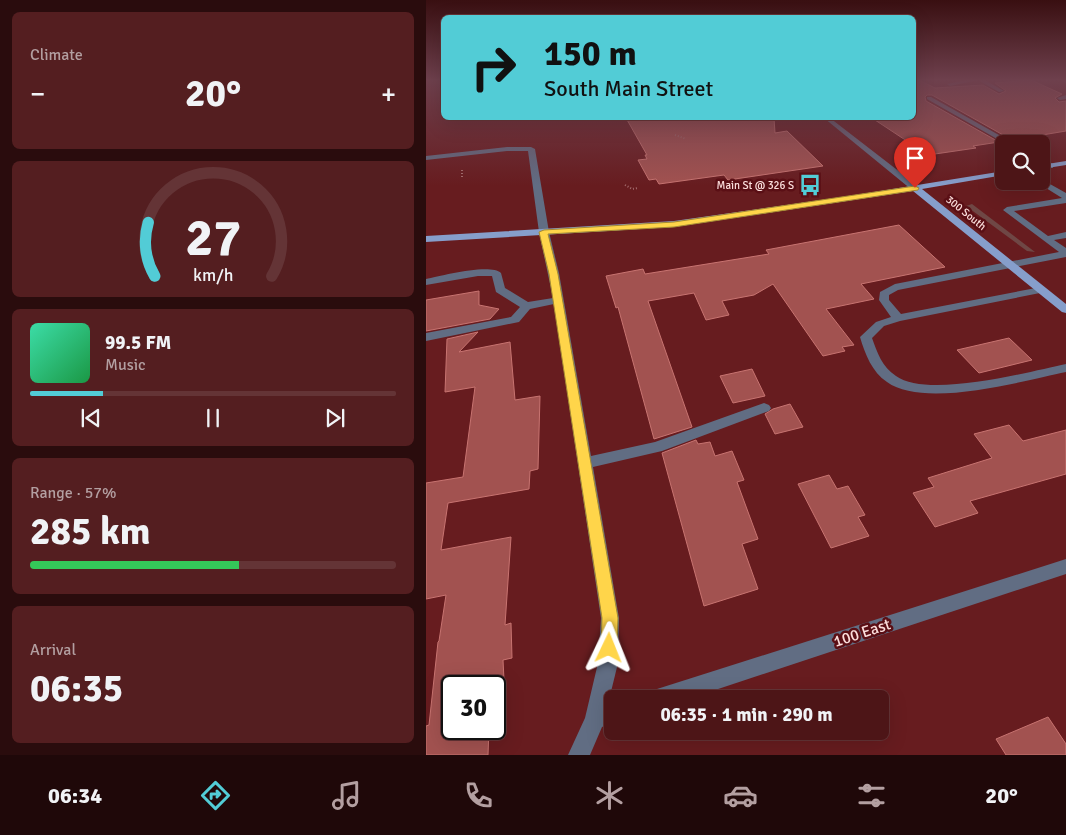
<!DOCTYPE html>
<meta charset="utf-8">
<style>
:root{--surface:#4d1517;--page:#541e20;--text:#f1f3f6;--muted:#b39fa1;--line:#643436;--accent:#52ccd6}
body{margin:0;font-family:Signika,sans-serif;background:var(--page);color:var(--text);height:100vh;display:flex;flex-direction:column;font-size:19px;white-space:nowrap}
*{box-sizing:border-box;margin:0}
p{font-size:16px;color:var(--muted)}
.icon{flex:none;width:28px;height:28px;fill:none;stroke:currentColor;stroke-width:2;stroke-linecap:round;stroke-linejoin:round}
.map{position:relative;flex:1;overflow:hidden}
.drawer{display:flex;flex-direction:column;gap:12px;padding:12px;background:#2a0c0d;width:426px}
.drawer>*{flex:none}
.top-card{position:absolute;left:15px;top:15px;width:475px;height:105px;border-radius:8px;box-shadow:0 5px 20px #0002,0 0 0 1px var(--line);background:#52ccd6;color:#111;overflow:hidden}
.buttons{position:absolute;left:569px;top:135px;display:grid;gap:10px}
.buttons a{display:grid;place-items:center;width:55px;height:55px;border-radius:8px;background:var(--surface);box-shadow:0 5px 20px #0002,0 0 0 1px var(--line);font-size:25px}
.speed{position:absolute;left:15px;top:675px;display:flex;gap:10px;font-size:25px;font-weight:700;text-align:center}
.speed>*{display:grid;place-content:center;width:65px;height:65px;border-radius:50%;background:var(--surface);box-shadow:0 5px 20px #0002,0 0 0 1px var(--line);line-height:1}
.speed .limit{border:2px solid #111;border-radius:8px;background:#fff;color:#111}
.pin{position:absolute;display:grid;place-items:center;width:42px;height:42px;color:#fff;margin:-51px -21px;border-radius:50% 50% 50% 0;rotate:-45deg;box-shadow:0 0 5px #0007}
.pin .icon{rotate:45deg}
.me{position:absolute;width:55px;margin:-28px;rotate:2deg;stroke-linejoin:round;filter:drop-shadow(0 0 4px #0008)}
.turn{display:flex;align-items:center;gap:18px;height:105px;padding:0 20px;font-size:22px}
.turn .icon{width:65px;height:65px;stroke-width:2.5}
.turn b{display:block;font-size:35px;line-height:42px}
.big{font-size:38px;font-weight:700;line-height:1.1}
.drawer .tile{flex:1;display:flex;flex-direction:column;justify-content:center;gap:8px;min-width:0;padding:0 18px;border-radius:8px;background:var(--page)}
.drawer .dial{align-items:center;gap:0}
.dial svg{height:130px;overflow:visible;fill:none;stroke:var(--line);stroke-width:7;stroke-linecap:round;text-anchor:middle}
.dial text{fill:var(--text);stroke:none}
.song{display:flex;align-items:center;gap:15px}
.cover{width:60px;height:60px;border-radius:8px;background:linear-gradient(135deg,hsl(160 70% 55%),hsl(140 70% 35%))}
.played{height:5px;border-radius:2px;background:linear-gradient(90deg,var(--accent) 20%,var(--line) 20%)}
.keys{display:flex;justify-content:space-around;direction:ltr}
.heat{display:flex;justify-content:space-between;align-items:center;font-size:28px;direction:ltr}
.charge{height:8px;border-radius:4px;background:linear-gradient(90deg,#34c759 57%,var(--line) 0)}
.trip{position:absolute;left:178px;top:690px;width:285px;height:50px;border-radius:8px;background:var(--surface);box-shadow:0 5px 20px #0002,0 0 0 1px var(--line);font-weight:700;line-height:50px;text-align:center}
.tabs{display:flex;height:80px;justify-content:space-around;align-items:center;background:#1f0809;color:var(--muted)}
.tabs .icon{width:35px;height:35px}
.tabs .on{color:var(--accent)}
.tabs b{font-size:22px;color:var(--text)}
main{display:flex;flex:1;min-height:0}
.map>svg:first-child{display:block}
</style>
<main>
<section class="drawer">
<div class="tile"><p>Climate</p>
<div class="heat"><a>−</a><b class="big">20°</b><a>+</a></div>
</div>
<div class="tile dial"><svg viewBox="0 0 100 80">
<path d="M14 69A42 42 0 1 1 86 69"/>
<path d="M14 69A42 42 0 0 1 10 36" stroke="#52ccd6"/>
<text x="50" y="56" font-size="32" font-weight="700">27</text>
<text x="50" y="72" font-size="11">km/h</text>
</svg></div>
<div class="tile">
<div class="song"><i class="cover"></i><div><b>99.5 FM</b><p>Music</p></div></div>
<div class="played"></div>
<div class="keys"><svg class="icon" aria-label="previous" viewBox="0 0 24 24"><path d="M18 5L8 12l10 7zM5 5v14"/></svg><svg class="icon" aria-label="pause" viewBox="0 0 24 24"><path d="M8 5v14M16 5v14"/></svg><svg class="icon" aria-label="next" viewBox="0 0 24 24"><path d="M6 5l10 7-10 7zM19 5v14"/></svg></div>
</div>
<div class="tile"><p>Range · 57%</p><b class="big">285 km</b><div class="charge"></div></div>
<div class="tile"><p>Arrival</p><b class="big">06:35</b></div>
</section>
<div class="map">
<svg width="640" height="755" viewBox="0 0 640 755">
<rect width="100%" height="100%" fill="#671c1f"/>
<!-- green -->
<path fill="#6f4745" d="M546 204 609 252 601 251 540 206Z"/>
<!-- building -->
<g fill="#a25250" stroke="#c87471">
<path d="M488 80H493L509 88 557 85 573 94 580 91 569 83 605 80 636 94 629 98 633 102 640 101V131L586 140 506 95H501L499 97 500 101 573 142 547 146 550 148 502 155 446 118H488Z"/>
<path d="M200 118H348L349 133 361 131 397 166 302 180 298 175 233 184 230 179 223 180 212 160 221 159 219 155H221Z"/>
<path d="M473 225 519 267 435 284 448 299 400 309 428 345 416 347 419 351 397 356 347 284 328 295 296 301 303 315 280 320 268 293 222 301 266 427 228 439 192 307 190 308 180 276 217 269 219 274 343 254 340 250Z"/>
<path d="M53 291V305L73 309 64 319 0 331V300Z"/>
<path d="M52 332 33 352 84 342 89 400 114 396 112 469 104 471 103 489 22 503 15 550 85 537 79 625 85 623 86 658 77 660 78 680 55 686H26V729H63L62 755H0V726L3 725 12 642 13 641 20 595 0 599V483L37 477 49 387 19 392 21 339Z"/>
<path d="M583 338 606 360 553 373 531 350Z"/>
<path d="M326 369 339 396 307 403 294 376Z"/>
<path d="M364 404 377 427 349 434 339 414 347 409Z"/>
<path d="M583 425 597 441 640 430V474L544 501 552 513 509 527 487 493 508 487 502 478 566 458 548 434Z"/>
<path d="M270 440 272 444 284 442 289 456 306 451 318 480 311 482 332 539 316 544 332 589 278 606 236 453Z"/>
<path d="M403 475 411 489 422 486 439 515 432 517 443 536 405 548 372 484Z"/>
<path d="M622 717 640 744V755H580L570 739Z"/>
</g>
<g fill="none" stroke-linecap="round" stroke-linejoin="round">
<!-- path -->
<g stroke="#a56e6f" stroke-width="2" stroke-dasharray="1 2" stroke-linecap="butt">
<path d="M190 119H195"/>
<path d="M249 135 260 139"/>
<path d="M36 170V178"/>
<path d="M199 185 206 189 212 188"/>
</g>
<!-- minor -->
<g fill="#616d83" fill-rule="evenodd">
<path d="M538 80H552L524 86 521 84Z"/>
<path d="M552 80H559L578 91 573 92Z"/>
<path d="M635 80H640V83Z"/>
<path d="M640 95V99L634 100 631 98Z"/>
<path d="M501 97H505L589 144H580L501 99Z"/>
<path d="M398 118H404L492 186V190H486Z"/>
<path d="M81 147H105L109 149 123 232 133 273 165 456 229 442 338 403 343 405 345 408 343 411 236 451 167 467 193 618 192 663 182 704 186 703V723L176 727 164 755H142L159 718 172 663 175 618 128 304 104 309 93 322 0 341V333L85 317 94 307 70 292 66 276H52L0 285V279C15 276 64 263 75 273L79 288 102 302 127 298 113 232 102 151H81L0 160V156Z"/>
<path d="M615 158 627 164V168H621L615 163Z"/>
<path d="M615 179 640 193V203L588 211 622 236 640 232V238L628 240 640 248V257L472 290 463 295V300L475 314 615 287 619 288 620 290 619 292 474 321 458 326 446 338C451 352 456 367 470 376 502 399 602 372 640 364V372C597 381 498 409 461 382 446 372 439 354 434 337L450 322 465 317 453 300 454 292 469 284 633 252 577 210 581 207 636 198 612 183 611 181H615Z"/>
<path d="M640 559V574L262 699H221L224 692 231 689Z"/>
</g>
<!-- major -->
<g fill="#869ecb" fill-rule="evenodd">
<path d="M640 161V165L615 169V165Z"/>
<path d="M578 171V175L496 189 640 304V313L636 312 487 191 248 227 0 242V236L248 221 417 197Z"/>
</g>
</g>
<!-- sky -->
<linearGradient id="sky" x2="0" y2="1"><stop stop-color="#390f11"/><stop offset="0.43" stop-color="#6e404d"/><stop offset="1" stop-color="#6e404d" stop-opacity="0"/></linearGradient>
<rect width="640" height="186" fill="url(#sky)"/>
<!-- route -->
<path fill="#ffd54a" stroke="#a68a30" d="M489 186 493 188 492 190 248 227 122 234 132 274 192 618 191 648 189 654 183 657 177 654 175 648 176 618 123 274 113 232 118 230 248 222Z"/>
<!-- icons -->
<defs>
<g id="bus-bare" transform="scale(1.725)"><path d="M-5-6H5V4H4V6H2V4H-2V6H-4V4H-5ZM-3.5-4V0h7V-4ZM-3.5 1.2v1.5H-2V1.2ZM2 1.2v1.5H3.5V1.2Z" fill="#52ccd6" stroke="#5a0f15" stroke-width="2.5" paint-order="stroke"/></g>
</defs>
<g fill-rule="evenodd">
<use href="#bus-bare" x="384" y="185"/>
</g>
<g text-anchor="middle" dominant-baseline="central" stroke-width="5" stroke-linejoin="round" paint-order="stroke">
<!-- far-poi labels -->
<g font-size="11" fill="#fbdedc" stroke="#5a0f15" text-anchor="end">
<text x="368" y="185">Main St @ 326 S</text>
</g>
<!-- far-street labels -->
<g font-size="11" fill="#fbdedc" stroke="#5a0f15">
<text transform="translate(540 213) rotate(39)">300 South</text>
</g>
<!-- near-street labels -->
<g font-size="16" fill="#fbdedc" stroke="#5a0f15">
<text transform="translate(436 633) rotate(-18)">100 East</text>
</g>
</g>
</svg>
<div class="buttons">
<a><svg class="icon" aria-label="search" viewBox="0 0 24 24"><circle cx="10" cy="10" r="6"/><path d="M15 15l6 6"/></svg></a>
</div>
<div class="speed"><div class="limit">30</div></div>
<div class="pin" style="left:489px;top:188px;background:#d93025"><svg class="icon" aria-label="arrive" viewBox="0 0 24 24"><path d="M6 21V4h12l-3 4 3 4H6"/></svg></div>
<svg class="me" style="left:183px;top:648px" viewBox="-20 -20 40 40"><path d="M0-17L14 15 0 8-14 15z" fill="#ffd54a" stroke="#fff" stroke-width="4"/></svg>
<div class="trip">06:35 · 1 min · 290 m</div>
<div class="top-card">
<div class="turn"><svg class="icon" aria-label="right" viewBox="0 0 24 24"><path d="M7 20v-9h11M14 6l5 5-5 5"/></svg><div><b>150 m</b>South Main Street</div></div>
</div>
</div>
</main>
<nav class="tabs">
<b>06:34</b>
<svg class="icon on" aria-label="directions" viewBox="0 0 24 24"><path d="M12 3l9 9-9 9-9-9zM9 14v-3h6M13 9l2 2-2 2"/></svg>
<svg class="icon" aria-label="music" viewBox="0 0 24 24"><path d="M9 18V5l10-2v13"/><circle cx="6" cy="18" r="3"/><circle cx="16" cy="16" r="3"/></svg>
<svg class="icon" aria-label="phone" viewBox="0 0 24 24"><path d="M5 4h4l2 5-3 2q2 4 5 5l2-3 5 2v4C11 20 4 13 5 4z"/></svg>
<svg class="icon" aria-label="climate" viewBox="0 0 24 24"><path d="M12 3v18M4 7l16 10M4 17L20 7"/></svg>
<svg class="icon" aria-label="car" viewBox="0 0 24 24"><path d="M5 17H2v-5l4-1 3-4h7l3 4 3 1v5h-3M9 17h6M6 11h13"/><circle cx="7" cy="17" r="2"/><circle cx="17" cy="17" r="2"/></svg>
<svg class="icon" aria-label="filters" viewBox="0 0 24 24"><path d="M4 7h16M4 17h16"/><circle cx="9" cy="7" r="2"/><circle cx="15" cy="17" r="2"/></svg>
<b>20°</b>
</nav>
